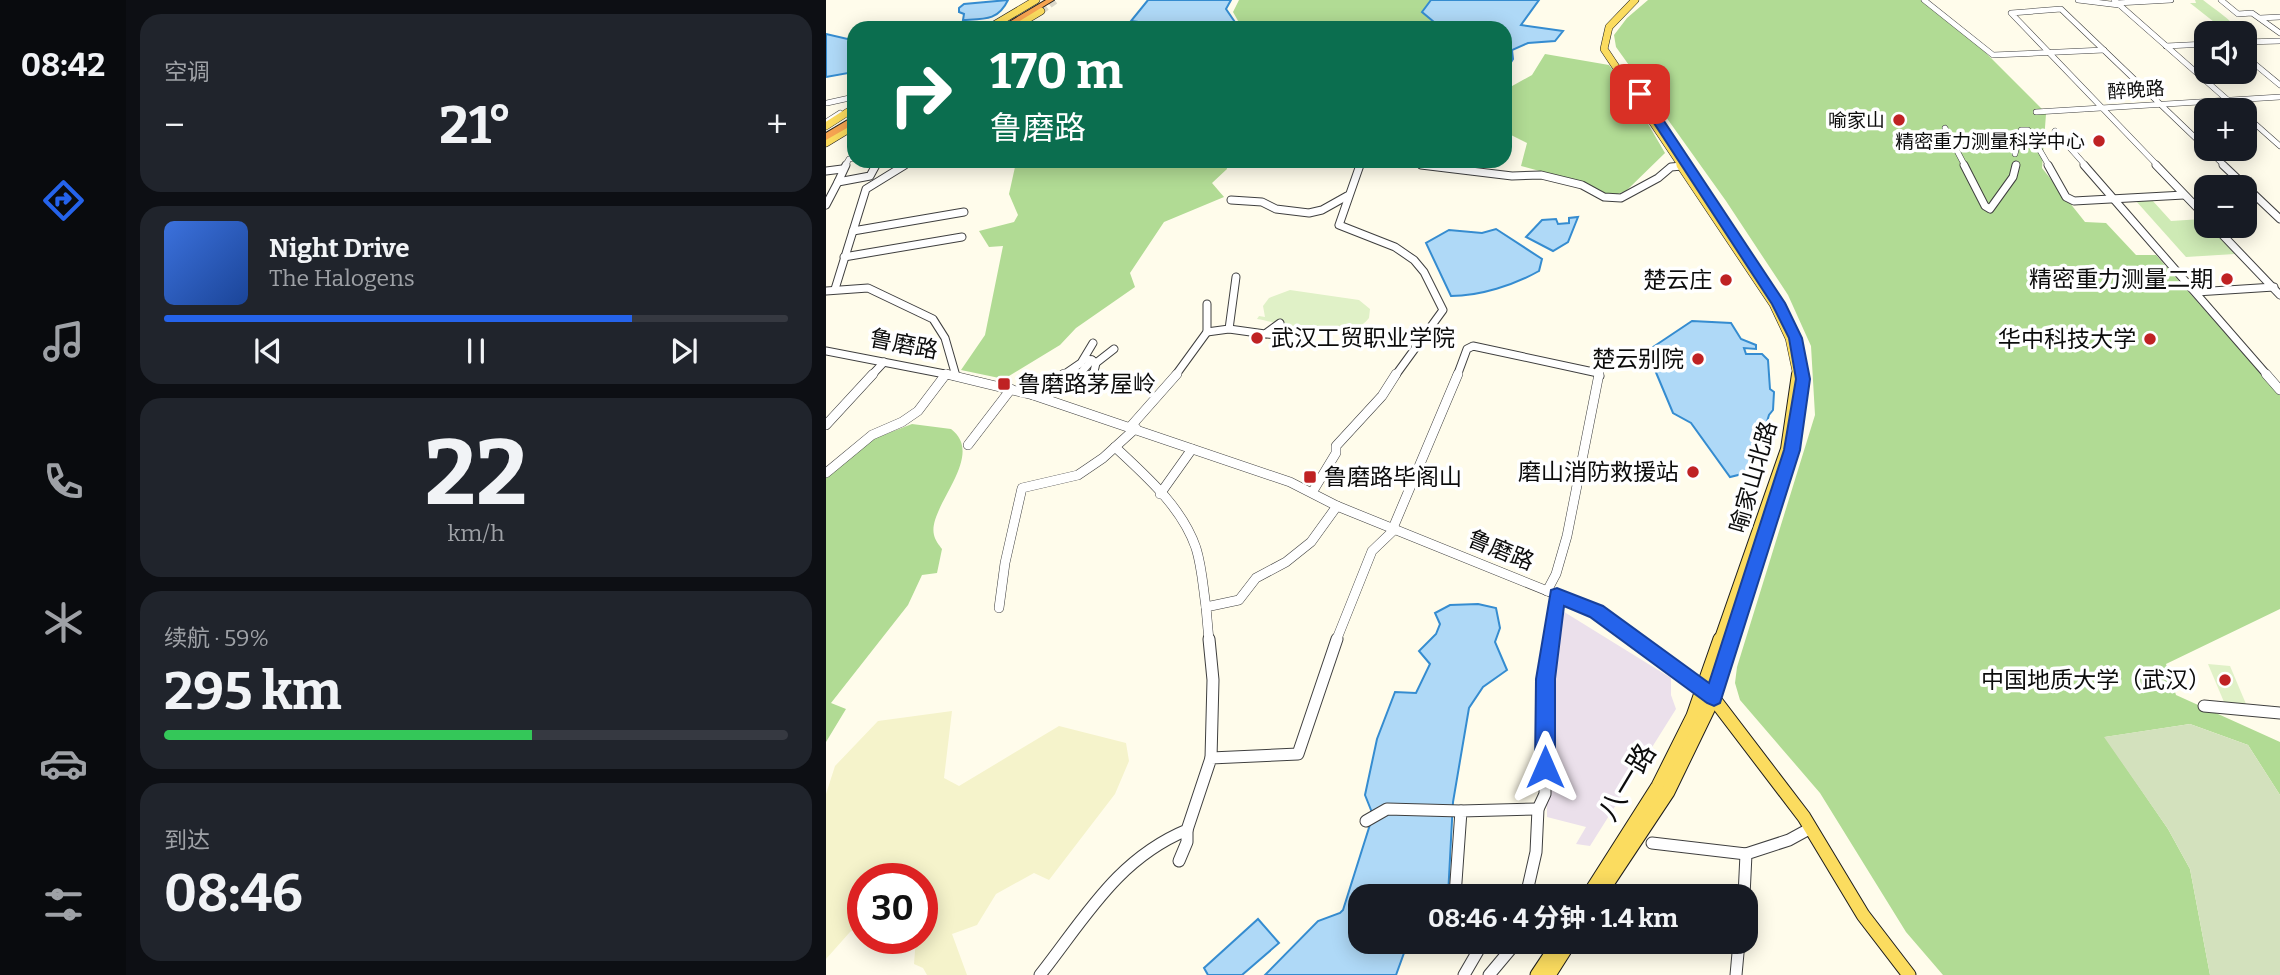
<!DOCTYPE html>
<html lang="zh">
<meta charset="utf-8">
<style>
:root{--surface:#171b24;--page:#20242c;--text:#f1f3f6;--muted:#9ea1a6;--line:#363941;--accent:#2563eb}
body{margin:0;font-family:Bitter,"Noto Sans SC",serif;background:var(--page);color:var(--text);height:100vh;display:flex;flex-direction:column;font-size:26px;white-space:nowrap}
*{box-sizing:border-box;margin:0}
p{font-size:23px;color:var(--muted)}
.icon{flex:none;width:38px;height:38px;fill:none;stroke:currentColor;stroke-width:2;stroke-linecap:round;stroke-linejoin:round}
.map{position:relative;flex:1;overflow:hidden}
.sheet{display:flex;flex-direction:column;gap:14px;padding:14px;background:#0d0f14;width:700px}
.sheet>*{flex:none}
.guide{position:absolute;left:21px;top:21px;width:665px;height:147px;border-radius:21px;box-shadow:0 4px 18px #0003;background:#0b6e4f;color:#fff;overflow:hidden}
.fabs{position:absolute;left:1368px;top:21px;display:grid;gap:14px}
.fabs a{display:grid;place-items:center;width:63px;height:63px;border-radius:14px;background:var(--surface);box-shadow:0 4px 18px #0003;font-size:35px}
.speed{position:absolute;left:21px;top:863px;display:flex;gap:14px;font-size:35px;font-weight:700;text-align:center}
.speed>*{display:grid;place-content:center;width:91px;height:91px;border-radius:50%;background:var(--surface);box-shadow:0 4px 18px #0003;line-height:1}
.speed .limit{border:10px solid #d22;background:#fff;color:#111}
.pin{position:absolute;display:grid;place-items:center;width:60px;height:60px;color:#fff;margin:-30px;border-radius:14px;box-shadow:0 4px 10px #0006}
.me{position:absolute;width:77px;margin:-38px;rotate:0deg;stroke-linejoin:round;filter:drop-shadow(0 0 5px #0008)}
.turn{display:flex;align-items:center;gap:24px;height:147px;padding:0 28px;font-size:32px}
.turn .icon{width:91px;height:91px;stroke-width:2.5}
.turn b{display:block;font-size:49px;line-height:60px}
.big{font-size:52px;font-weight:700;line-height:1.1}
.sheet .tile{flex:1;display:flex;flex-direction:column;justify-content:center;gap:10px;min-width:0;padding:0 24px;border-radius:21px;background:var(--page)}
.sheet .dial{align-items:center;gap:0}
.dial b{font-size:91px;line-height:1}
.song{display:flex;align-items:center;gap:21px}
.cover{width:84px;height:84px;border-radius:10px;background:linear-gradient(135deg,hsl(220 70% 55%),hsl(220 70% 35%))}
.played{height:7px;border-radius:4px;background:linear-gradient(90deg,var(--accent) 75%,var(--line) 75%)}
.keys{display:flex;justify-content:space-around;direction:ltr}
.heat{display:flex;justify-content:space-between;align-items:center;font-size:38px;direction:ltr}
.charge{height:10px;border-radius:5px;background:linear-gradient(90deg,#34c759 59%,var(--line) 0)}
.trip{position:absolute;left:522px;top:884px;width:410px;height:70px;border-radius:21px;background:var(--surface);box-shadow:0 4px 18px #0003;font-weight:700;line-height:70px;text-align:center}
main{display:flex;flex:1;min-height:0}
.dock{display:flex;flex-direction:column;width:126px;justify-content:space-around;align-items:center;background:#090b0e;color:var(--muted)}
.dock .icon{width:49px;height:49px}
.dock .selected{color:var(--accent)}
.dock b{font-size:32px;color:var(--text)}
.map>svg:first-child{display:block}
</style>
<main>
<nav class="dock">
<b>08:42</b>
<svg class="icon selected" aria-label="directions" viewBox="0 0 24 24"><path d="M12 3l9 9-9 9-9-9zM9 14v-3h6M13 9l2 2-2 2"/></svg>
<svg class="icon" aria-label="music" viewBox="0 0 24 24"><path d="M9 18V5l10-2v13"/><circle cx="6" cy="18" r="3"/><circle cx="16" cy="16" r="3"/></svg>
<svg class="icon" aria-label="phone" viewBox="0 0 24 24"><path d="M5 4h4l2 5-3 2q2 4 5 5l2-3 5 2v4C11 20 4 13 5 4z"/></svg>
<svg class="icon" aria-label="climate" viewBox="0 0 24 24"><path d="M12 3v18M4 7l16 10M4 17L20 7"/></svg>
<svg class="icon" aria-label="car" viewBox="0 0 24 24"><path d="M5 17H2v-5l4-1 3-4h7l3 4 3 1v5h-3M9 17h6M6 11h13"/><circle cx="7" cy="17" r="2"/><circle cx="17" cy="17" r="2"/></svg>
<svg class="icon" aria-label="filters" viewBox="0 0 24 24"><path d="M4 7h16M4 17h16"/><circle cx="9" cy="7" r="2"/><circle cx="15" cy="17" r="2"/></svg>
</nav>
<section class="sheet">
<div class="tile"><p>空调</p>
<div class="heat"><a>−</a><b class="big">21°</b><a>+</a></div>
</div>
<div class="tile">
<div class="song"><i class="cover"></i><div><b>Night Drive</b><p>The Halogens</p></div></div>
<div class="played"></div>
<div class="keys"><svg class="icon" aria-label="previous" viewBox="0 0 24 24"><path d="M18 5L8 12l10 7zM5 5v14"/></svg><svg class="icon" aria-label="pause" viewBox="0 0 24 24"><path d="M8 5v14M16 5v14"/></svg><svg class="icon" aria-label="next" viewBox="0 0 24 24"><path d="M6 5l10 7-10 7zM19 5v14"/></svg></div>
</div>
<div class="tile dial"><b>22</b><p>km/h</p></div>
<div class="tile"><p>续航 · 59%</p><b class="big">295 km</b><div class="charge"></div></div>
<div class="tile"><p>到达</p><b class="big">08:46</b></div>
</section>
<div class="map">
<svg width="1454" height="975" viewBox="0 0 1454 975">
<rect width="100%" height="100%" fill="#fffceb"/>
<!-- industrial -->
<path fill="#ebe0eb" d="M735 610 845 678V695L850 709 764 846 750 844 760 827 721 817 719 698Z"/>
<!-- farmland -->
<path fill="#f5f3cb" d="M126 711 118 778 133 786 233 726 300 743 303 761 289 794 223 880 208 873 170 894 151 925 126 934 141 975H101L97 968 88 964 90 938H96V878H37V924L24 932 0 959V794L9 766 52 721Z"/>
<!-- green -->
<g fill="#ceeab5">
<path d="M1369 0H1377C1391 11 1403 18 1415 33H1402L1364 3H1370Z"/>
<path d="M1326 200 1345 221 1376 219 1409 254 1360 257 1310 201Z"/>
</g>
<!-- forest -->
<g fill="#b1db94">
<path d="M413 0H605L597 12 608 22 605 28H416L407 12Z"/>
<path d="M822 0H1095L1153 46 1217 110 1220 114 1216 168 1259 222 1280 223 1310 255H1330L1454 395V609L1340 664 1350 695 1454 742V795L1422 745 1364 724 1279 737 1342 829 1364 869 1384 975H1117L1080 932 994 793 914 700 909 683 911 667 989 415 985 346 962 295 900 201 790 47 788 35 801 18Z"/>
<path d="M719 54 783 65 804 93 839 153 800 191 786 196 754 182 695 166 701 143 683 134 679 138V90L706 75Z"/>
<path d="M202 161H400L401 169 386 183 398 197 338 222 304 273 309 287 250 328 234 345 178 379 135 370 159 335 177 246 163 247 153 231 188 222 192 215 183 194 189 167Z"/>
<path d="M86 424 125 429C161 456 101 507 108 535 109 540 113 545 116 549L111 573 96 575 82 605 5 703 20 709 0 742V476L37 443Z"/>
</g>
<!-- cemetery -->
<path fill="#d3e1bd" d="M1364 724 1422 745 1454 795V975H1384L1364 869 1342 829 1278 737Z"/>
<!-- pitch -->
<g fill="#e0f1c7">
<path d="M464 290 533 300 544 309 543 318C523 345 460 324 431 319L433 316 439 317 437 306 443 298Z"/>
<path d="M1382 664 1404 666 1420 704 1398 702Z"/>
</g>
<!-- water -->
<g fill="#afd9f7" stroke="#358cd0" stroke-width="2">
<path d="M182 0C172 21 158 19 137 20L138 14 133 12V8L138 4Z"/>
<path d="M322 0H405L400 9 413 28H358L305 21Z"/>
<path d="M605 0H713L695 25 737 31 729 41 702 43 686 50 687 59 679 72V28H605L608 22 596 12Z"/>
<path d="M0 34 26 40 24 51 28 56V72L0 77Z"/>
<path d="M752 217 742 242 727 251 700 237 716 220 730 219 732 224 743 223V218Z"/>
<path d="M670 229 716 259 713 271C688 285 654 296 625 296L600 243 623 230 656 233Z"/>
<path d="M866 321 905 323 915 339 930 345V349L918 348 920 354H936L942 360 944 389 948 392 947 410 943 415 928 464 920 473 904 477 865 423 847 413 821 351Z"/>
<path d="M652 604 670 608 674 628 669 642 681 670 657 687 643 708 627 802 622 896H534V942H582L570 975H439L492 921 514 913 517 910 547 815 539 795 551 739 569 692 590 693 604 664 593 651 610 634 614 624 609 613 624 605Z"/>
<path d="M432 919 453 943 416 975H382L378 968Z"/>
</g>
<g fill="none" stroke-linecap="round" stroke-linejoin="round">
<!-- major-tunnel -->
<path stroke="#dbd8ca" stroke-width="7" stroke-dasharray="7 3.5" stroke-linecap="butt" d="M215 11 230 0"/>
<!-- minor-far3 casing -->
<g stroke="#3f3f3f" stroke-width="6">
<g id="minor-far3">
<path d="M1098 0 1167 55 1278 50"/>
<path d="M1252 0 1293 5"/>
<path d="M1288 0 1413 110"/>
<path d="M1395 0 1412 14 1426 13 1454 33"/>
<path d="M1291 3 1345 0"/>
<path d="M1434 18 1454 17"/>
<path d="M1419 42 1454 41"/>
<path d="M1340 46 1381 44"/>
<path d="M1419 56 1454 85"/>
<path d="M1 103 28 97"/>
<path d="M1210 112 1454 97"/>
<path d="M1419 115 1454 146"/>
<path d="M0 122 14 113"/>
<path d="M1119 128 1139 166"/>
<path d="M1229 131 1260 166"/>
<path d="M1381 149 1399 166"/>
<path d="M1189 154 1195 130H1202L1223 166"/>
<path d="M565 161 609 166"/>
<path d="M19 166 23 159 28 158"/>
<path d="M49 166 52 161"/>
<path d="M76 166 85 161"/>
<path d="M533 166 537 161"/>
<path d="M851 166H856"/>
<path d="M1332 166 1185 13 1235 9 1381 149"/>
</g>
</g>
<!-- minor-far2 casing -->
<g stroke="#3f3f3f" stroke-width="9">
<g id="minor-far2">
<path d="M20 165 12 182 44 176 50 165"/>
<path d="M534 165 513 225 569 247 588 260 598 272 617 310 569 376"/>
<path d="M595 165 686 176 715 175 756 185 778 197 795 198 832 178 845 167 856 166"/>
<path d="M1138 165 1159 206 1164 209 1187 177 1190 165"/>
<path d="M1222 165 1240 197 1248 201 1358 195"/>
<path d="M1258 165 1442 376"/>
<path d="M1330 165 1381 218"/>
<path d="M1397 165 1454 219"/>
<path d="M0 171 16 169"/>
<path d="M405 200 436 202 450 209 483 213 496 210 521 196"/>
<path d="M0 205 12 182"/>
<path d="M1388 226 1454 295"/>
<path d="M27 231 138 212"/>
<path d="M18 257 136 237"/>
<path d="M9 289 40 189 79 165"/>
<path d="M0 291 42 288 107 319 119 338 130 376"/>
<path d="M1370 292 1448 287"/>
<path d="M403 329 439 334 454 323"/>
<path d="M381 332 403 329 410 277"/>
<path d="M441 334 468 337"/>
<path d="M0 351 129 376"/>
<path d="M266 360 270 363 267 376"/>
<path d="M270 363 288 349"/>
<path d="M45 376 58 362"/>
<path d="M236 376 255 363 267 343"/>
<path d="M252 376 266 360 260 359"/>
<path d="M349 376 381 332V304"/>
<path d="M631 376 641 349 647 346 772 373 774 376"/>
</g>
</g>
<!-- minor-far1 casing -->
<g stroke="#3f3f3f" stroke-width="10">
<g id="minor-far1">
<path d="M120 374 207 395 464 482 511 506 771 611 811 641"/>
<path d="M1440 374 1454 390"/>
<path d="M231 380 245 383 253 374"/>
<path d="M245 383 255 384 266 379 267 374"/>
<path d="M207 395 238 374"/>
<path d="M0 425 47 374"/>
<path d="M305 426 351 374"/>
<path d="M142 445 185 389"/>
<path d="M289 447C320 476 356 507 370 548 376 567 377 587 380 607"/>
<path d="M0 473 46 435 76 422 92 411 120 374"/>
<path d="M487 491 510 453V446L556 396 570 374"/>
<path d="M334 494 366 449"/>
<path d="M567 528 632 374"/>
<path d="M721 591 730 574 741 536 773 374"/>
<path d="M173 608 179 563 196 488 252 475 277 458 310 428"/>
<path d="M383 641 380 607 413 600 430 578 460 562 485 542 511 506"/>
<path d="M510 641 546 551 569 529"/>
<path d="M724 641 731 595"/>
</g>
</g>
<!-- minor casing -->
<g stroke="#3f3f3f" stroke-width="13">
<g id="minor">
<path d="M383 639 387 680 385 758"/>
<path d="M809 639 877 689"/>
<path d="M1378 706 1454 713"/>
<path d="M540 821 561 809 635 811"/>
<path d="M826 843 920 854"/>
<path d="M353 861 361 842V830"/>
<path d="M629 896 635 811 712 809"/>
<path d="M700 896 710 852 712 809 719 794V679L725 639"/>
<path d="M918 896 920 854 963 840 985 828"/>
<path d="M620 944 670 942 686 947 688 942"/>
<path d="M214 975C259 918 291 859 361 830L385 758 472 754 511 639"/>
<path d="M638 975 656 944"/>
<path d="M663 975 689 944"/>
<path d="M910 975 913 942"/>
</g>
</g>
<!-- major-far3 casing -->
<g stroke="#1d1d1d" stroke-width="8">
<g id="major-far3">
<path d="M809 0 783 27 778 49 856 166"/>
<path d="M163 28 210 0"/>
<path d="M187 28 215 11"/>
<path d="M0 126 28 108"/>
<path d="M0 143 28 126"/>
</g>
</g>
<!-- major-far2 casing -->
<g stroke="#1d1d1d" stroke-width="10">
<path id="major-far2" d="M855 165 948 304 964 338 972 376"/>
</g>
<!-- major-far1 casing -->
<g stroke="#1d1d1d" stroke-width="12">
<g id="major-far1">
<path d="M893 641 960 449 971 374"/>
<path d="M905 641 930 560"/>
</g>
</g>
<!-- major casing -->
<g stroke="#1d1d1d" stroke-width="15">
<g id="major">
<path d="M885 695 978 817 1037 915 1083 975"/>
<path d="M762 896 832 786 867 716 894 639"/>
<path d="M773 896 842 792 888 697 906 639"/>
<path d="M711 975 733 942"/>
<path d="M723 975 744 942"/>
</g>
</g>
<!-- highway casing -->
<g stroke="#1d1d1d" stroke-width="2">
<g id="highway">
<path d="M220 0H228L182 28H173Z"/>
<path d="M25 118H28V124L0 140V133Z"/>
</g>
</g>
<!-- minor-far3 -->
<use href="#minor-far3" stroke="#fff" stroke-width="5"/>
<!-- minor-far2 -->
<use href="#minor-far2" stroke="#fff" stroke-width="7"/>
<!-- minor-far1 -->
<use href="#minor-far1" stroke="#fff" stroke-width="9"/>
<!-- minor -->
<use href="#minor" stroke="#fff" stroke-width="11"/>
<!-- major-far3 -->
<use href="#major-far3" stroke="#fbdc5f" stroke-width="7"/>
<!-- major-far2 -->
<use href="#major-far2" stroke="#fbdc5f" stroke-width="9"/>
<!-- major-far1 -->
<use href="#major-far1" stroke="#fbdc5f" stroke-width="10"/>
<!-- major -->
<use href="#major" stroke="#fbdc5f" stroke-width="13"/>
<!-- highway -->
<use href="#highway" fill="#f7a451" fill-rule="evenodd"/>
</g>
<!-- route -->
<path fill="#2563eb" stroke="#184099" stroke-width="2" d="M811 91H818L959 303 976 338 984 379 974 450 894 703 888 706 881 703 764 617 738 606 729 679V767L726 774 719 777 712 774 709 767 710 679 725 590 731 588 777 606 883 683 958 450 970 379 963 338 946 304 809 94Z"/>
<!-- markers -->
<g fill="#bf2223" stroke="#fff" stroke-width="2.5">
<circle cx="1073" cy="120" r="7"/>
<circle cx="1273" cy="141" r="7"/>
<circle cx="1401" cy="279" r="7"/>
<circle cx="900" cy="280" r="7"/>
<circle cx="431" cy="338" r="7"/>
<circle cx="1324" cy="339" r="7"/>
<circle cx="872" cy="359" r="7"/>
<rect x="171" y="377" width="14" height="14" rx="3.5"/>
<circle cx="867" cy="472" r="7"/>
<rect x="477" y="470" width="14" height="14" rx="3.5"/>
<circle cx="1399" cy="680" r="7"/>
</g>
<g text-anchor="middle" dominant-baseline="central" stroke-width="7" stroke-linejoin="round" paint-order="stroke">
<!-- far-street labels -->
<g font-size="19" fill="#0c0c0c" stroke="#fff">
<text transform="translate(1310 90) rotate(-4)">醉晚路</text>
</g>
<!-- far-poi labels -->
<g font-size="19" fill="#0c0c0c" stroke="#fff" text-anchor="end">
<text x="1059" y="120">喻家山</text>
<text x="1259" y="141">精密重力测量科学中心</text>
</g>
<!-- poi labels -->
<g font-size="23" fill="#0c0c0c" stroke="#fff" text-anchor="end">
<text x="1387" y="279">精密重力测量二期</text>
<text x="886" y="280">楚云庄</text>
<text x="445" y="338" text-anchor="start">武汉工贸职业学院</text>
<text x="1310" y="339">华中科技大学</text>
<text x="858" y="359">楚云别院</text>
<text x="192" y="384" text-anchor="start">鲁磨路茅屋岭</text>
<text x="853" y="472">磨山消防救援站</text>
<text x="498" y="477" text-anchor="start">鲁磨路毕阁山</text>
<text x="1385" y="680">中国地质大学（武汉）</text>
</g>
<!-- street labels -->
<g font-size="23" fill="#0c0c0c" stroke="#fff">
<text transform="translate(78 344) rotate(11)">鲁磨路</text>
<text transform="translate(927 477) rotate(-74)">喻家山北路</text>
<text transform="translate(675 550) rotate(22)">鲁磨路</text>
</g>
<!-- near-street labels -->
<g font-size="28" fill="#0c0c0c" stroke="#fff">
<text transform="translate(801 782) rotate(-59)">八一路</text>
</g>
</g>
</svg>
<div class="fabs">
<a><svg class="icon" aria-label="sound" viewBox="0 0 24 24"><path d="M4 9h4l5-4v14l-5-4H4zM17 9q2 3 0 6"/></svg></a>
<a>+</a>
<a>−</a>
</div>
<div class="speed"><div class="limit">30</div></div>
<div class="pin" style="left:814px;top:94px;background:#d93025"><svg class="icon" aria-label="arrive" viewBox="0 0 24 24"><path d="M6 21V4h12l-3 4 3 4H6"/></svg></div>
<svg class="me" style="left:719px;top:767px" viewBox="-20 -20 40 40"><path d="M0-17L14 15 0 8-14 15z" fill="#2563eb" stroke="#fff" stroke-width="4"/></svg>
<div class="trip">08:46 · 4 分钟 · 1.4 km</div>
<div class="guide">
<div class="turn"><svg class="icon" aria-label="right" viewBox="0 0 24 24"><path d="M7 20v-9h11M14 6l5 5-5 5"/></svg><div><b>170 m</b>鲁磨路</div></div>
</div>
</div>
</main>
